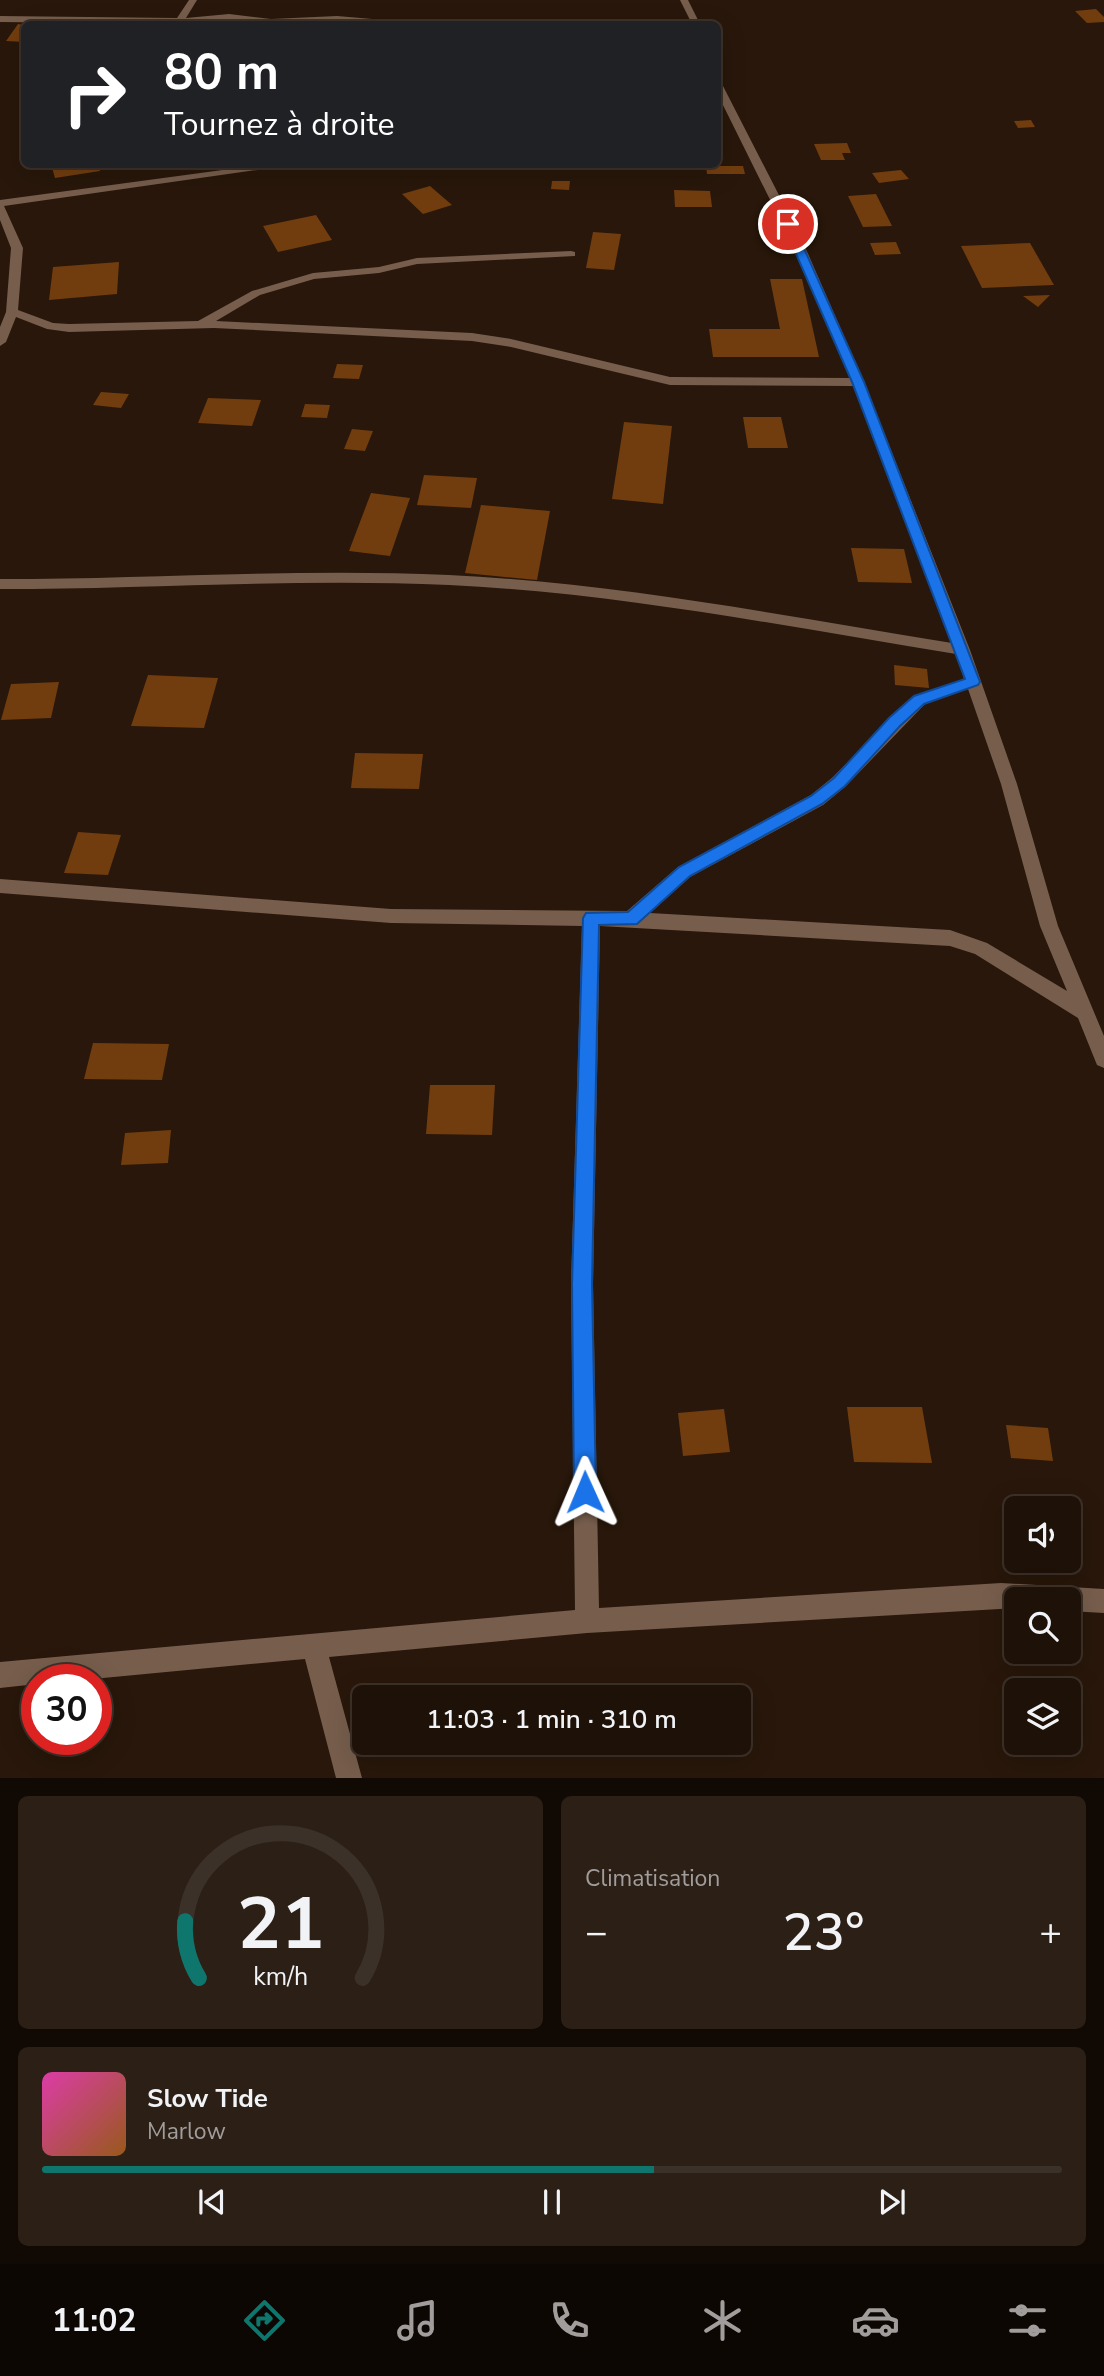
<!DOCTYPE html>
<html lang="fr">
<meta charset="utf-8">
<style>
:root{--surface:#1e1108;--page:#2b1f16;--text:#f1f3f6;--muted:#a19d9c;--line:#3c3129;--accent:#0f766e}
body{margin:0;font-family:"Nunito Sans",sans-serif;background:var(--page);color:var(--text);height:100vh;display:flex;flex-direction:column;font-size:26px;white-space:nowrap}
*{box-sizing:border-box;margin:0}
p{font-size:23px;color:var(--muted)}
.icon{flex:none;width:38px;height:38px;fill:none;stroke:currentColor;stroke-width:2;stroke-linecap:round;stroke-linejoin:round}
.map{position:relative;height:1778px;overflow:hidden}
.side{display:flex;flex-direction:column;gap:18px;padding:18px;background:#100904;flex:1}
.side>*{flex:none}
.top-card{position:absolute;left:21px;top:21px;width:700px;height:147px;border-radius:10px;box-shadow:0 7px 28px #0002,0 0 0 2px var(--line);background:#202124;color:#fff;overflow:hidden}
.fabs{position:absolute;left:1004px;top:1496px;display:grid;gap:14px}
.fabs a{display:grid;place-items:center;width:77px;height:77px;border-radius:10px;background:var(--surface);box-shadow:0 7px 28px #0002,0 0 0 2px var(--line);font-size:35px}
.speed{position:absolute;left:21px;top:1664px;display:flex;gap:14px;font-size:35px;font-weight:700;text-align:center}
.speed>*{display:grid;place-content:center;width:91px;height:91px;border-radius:50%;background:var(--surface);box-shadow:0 7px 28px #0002,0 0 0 2px var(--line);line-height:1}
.speed .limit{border:10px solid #d22;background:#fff;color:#111}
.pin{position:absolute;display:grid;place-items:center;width:60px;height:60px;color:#fff;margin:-30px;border:4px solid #fff;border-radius:50%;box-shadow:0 2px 7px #0007}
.me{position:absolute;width:77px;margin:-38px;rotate:359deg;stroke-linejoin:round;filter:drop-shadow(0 0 5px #0008)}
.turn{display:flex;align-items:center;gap:24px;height:147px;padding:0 28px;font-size:32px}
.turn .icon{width:91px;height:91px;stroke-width:2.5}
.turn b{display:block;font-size:49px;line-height:60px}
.big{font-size:52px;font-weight:600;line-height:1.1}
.side .tile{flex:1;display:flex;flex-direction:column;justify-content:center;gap:10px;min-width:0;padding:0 24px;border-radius:10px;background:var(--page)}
.side .dial{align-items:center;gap:0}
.dial svg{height:182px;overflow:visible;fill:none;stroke:var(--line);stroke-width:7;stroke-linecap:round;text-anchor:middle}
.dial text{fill:var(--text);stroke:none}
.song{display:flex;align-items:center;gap:21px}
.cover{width:84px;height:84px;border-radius:10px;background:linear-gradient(135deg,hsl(320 70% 55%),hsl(30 70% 35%))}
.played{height:7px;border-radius:4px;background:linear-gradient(90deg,var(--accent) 60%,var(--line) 60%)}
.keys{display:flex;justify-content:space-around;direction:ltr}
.heat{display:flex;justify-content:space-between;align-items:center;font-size:38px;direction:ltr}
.side .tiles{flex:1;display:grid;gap:18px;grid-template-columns:1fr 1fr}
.tile:last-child{grid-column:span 2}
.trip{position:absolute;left:352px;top:1685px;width:399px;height:70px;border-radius:10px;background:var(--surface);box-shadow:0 7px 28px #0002,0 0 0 2px var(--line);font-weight:600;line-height:70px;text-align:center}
.tab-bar{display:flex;height:112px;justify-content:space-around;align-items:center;background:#0c0703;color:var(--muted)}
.tab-bar .icon{width:49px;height:49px}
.tab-bar .on{color:var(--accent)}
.tab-bar b{font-size:32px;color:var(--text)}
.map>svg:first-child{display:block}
</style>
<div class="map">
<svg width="1104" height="1778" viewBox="0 0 1104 1778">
<rect width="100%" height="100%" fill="#28170a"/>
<!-- building -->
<g fill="#713d0f">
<path d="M1096 9 1104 17V22L1087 23 1075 11Z"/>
<path d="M18 24 24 25V42L6 41Z"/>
<path d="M1031 120 1035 127 1018 128 1014 121Z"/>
<path d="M847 143 851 153H842L845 160H821L814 144Z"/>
<path d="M51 164H98L100 171 55 178Z"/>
<path d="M706 166H743L745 174H707Z"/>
<path d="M901 170 909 179 879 183 872 173Z"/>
<path d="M552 181H570L569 190 551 189Z"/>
<path d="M430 186 452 205 423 214 402 194Z"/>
<path d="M674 190 710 191 712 207H675Z"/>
<path d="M876 194 892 226 863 227 848 196Z"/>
<path d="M316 215 332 240 278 252 263 226Z"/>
<path d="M593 232 621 234 614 270 586 268Z"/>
<path d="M896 242 901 254 875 255 870 243Z"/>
<path d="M1030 243 1054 285 982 288 961 246Z"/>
<path d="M119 262 117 294 49 300 53 267Z"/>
<path d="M770 279H802L819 357H713L709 329H780Z"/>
<path d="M1050 295 1038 307 1023 296Z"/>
<path d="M337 364 363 365 359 379 333 378Z"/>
<path d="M101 392 129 394 121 408 93 405Z"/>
<path d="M208 398 261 400 252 426 198 423Z"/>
<path d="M305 404 330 405 327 418 301 417Z"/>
<path d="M743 417H781L788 448H748Z"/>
<path d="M624 422 672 426 663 504 612 499Z"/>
<path d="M352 429 373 431 365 451 344 449Z"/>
<path d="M424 475 477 478 471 508 417 505Z"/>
<path d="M371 493 410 498 390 556 349 551Z"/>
<path d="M481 505 550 511 537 580 465 573Z"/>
<path d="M851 548 904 549 912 583 858 582Z"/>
<path d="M894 665 927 669 929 688 895 685Z"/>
<path d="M148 675 218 678 204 728 131 726Z"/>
<path d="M59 682 51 718 1 720 11 684Z"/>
<path d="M355 753 423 754 419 789 351 788Z"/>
<path d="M78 832 121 835 108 875 64 873Z"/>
<path d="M93 1043 169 1044 162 1080 84 1079Z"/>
<path d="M430 1085H495L492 1135 426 1134Z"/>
<path d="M171 1130 168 1163 121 1165 125 1133Z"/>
<path d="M847 1407H922L932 1463 854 1462Z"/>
<path d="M724 1409 730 1452 683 1456 678 1413Z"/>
<path d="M1006 1425 1048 1428 1053 1461 1011 1458Z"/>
</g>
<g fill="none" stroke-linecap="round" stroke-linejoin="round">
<!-- minor -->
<g fill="#765d4c" fill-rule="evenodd">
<path d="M189 0H197L186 18 229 14 271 19 337 16 396 21 401 24 337 22 269 24 229 20 182 24 0 22V16L177 18Z"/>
<path d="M680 0H688L700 24H692Z"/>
<path d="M718 83 723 86 802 240 864 382 970 650 1017 784 1058 926 1104 1036V1068L1097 1065 1078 1018 975 954 950 946 600 926 593 1284 599 1608 1001 1583 1104 1589V1613L1069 1611V1600H1017V1608L587 1633 329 1657 362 1778H336L305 1659 82 1680H37V1684L0 1688V1662L575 1610 571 1284 582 926 391 923 0 893V879L391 909 627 911 678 867 811 795 833 777 913 696 964 679 956 654C788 627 620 593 449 585 299 578 150 589 0 589V579C150 579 300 568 449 575 618 583 785 616 952 643L853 386 670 385 511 347 472 341 214 328 69 332 47 329 16 317 6 342 0 346V327L6 312 11 248 0 220V200L267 164H299L4 206 23 248 18 310 53 323 69 324 198 321 252 291 313 273 379 267 417 258 571 251 575 252V256L417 264 379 273 314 279 260 295 216 321 472 333 511 339 670 377 850 378 790 240 718 95ZM968 689 1001 784 1040 926 1067 991 987 943 950 930 650 913 690 877 823 805 845 787 925 704Z"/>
</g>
</g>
<!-- route -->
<path fill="#1a73e8" stroke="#114b97" stroke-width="2" d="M785 222 793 224 864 382 980 682 978 685 924 704 900 726 845 786 822 804 690 876 637 924 599 925 592 1284 596 1492 592 1499 585 1502 577 1499 574 1492 572 1284 583 918 586 913 628 912 679 867 811 796 834 778 889 718 914 696 965 679 852 382 783 224Z"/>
</svg>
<div class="fabs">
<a><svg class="icon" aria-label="sound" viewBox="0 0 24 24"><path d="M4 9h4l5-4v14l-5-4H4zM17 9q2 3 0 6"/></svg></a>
<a><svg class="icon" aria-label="search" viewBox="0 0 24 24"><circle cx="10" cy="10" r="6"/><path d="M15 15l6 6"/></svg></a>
<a><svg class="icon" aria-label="layers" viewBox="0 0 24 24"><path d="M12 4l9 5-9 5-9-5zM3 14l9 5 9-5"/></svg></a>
</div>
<div class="speed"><div class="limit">30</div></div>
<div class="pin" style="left:788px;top:224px;background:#d93025"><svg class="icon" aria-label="arrive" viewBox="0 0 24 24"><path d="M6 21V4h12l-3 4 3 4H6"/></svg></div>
<svg class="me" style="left:585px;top:1492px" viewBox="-20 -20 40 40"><path d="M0-17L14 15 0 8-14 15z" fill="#1a73e8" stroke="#fff" stroke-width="4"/></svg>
<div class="trip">11:03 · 1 min · 310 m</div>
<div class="top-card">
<div class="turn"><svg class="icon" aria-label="right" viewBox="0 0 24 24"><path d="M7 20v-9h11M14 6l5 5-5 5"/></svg><div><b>80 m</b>Tournez à droite</div></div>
</div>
</div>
<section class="side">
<div class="tiles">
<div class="tile dial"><svg viewBox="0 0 100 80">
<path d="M14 69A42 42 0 1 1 86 69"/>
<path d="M14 69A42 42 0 0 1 8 44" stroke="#0f766e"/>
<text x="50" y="56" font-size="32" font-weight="700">21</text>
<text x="50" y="72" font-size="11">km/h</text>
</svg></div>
<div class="tile"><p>Climatisation</p>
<div class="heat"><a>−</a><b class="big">23°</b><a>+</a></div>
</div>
<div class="tile">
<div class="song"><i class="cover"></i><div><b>Slow Tide</b><p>Marlow</p></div></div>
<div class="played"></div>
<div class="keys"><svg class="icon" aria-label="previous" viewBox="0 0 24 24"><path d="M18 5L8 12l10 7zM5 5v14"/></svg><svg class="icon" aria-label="pause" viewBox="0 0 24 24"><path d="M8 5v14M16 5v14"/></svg><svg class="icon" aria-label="next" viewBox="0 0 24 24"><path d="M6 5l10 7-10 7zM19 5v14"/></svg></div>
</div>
</div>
</section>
<nav class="tab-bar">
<b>11:02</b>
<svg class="icon on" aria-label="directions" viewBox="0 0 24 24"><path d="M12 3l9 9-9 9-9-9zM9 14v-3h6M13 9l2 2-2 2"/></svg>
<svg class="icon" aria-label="music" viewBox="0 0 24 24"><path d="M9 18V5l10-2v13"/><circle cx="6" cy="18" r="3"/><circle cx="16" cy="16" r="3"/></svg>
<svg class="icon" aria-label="phone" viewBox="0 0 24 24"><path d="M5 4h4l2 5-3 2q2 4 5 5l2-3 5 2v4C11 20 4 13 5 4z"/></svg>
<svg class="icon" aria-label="climate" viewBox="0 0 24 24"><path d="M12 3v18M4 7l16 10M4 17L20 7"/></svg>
<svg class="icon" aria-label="car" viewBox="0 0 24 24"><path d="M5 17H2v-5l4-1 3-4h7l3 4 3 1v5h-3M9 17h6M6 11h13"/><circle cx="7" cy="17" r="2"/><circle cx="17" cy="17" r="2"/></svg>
<svg class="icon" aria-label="filters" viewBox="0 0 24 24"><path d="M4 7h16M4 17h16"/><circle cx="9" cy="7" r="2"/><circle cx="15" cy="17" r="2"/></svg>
</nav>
